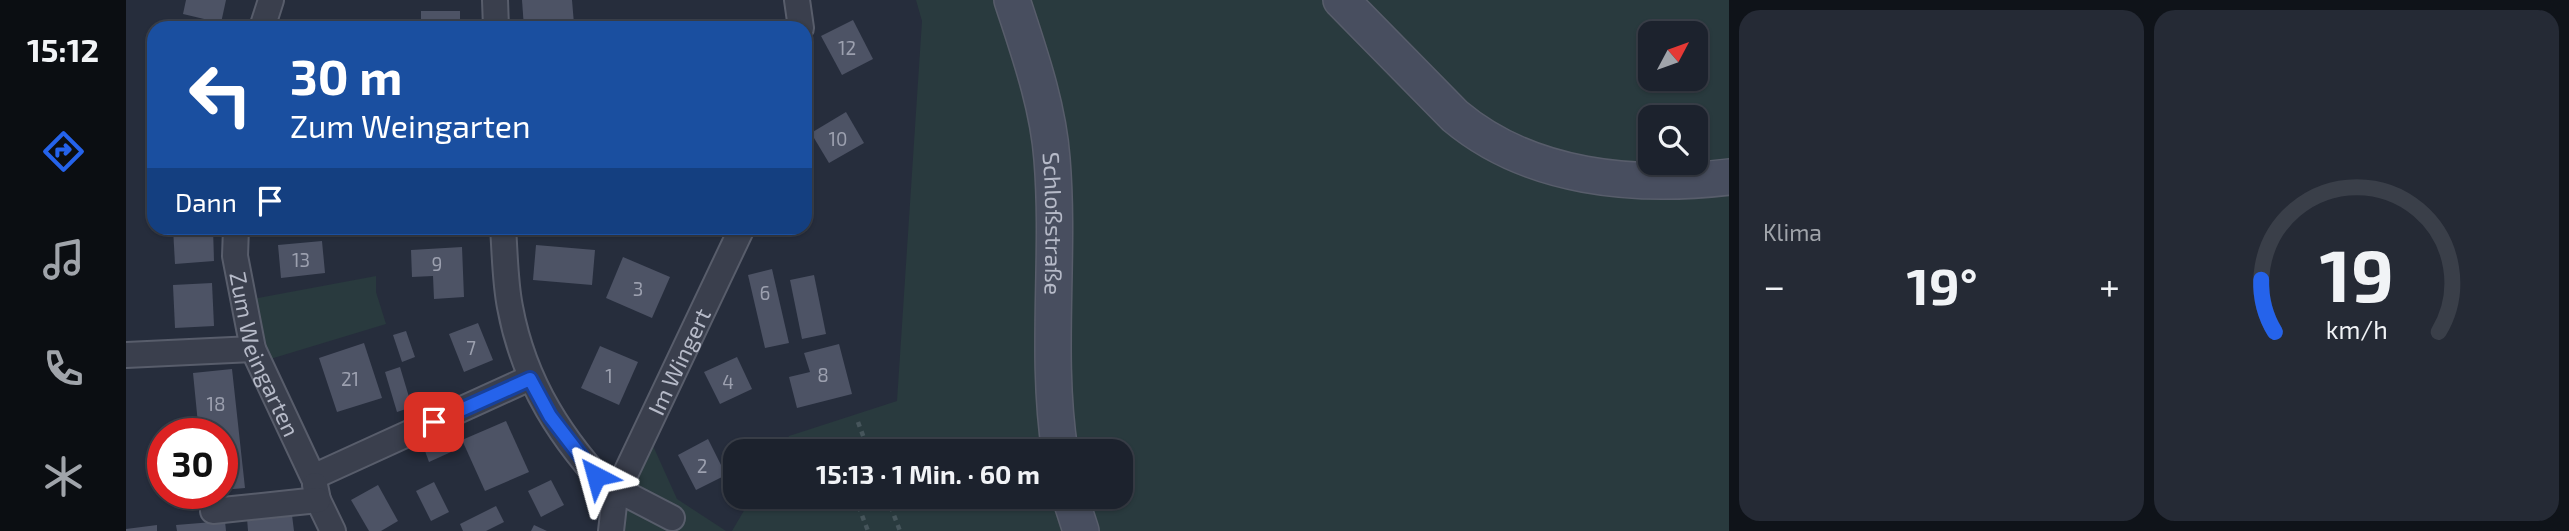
<!DOCTYPE html>
<html lang="de">
<meta charset="utf-8">
<style>
:root{--surface:#1c222d;--page:#252a35;--text:#f1f3f6;--muted:#a0a4aa;--line:#3a3f49;--accent:#2563eb}
body{margin:0;font-family:"Exo 2",sans-serif;background:var(--page);color:var(--text);height:100vh;display:flex;flex-direction:column;font-size:26px;white-space:nowrap}
*{box-sizing:border-box;margin:0}
p{font-size:23px;color:var(--muted)}
.icon{flex:none;width:38px;height:38px;fill:none;stroke:currentColor;stroke-width:2;stroke-linecap:round;stroke-linejoin:round}
.map{position:relative;flex:1;overflow:hidden}
.sheet{display:flex;flex-direction:column;gap:10px;padding:10px;background:#0f1319;width:840px}
.sheet>*{flex:none}
.top-card{position:absolute;left:21px;top:21px;width:665px;height:214px;border-radius:21px;box-shadow:0 2px 5px #0004,0 0 0 2px var(--line);background:#1a4fa0;color:#fff;overflow:hidden}
.needle{width:46px;rotate:49deg}
.controls{position:absolute;left:1512px;top:21px;display:grid;gap:14px}
.controls a{display:grid;place-items:center;width:70px;height:70px;border-radius:14px;background:var(--surface);box-shadow:0 2px 5px #0004,0 0 0 2px var(--line);font-size:35px}
.speed{position:absolute;left:21px;top:418px;display:flex;gap:14px;font-size:35px;font-weight:700;text-align:center}
.speed>*{display:grid;place-content:center;width:91px;height:91px;border-radius:50%;background:var(--surface);box-shadow:0 2px 5px #0004,0 0 0 2px var(--line);line-height:1}
.speed .limit{border:10px solid #d22;background:#fff;color:#111}
.pin{position:absolute;display:grid;place-items:center;width:60px;height:60px;color:#fff;margin:-30px;border-radius:14px;box-shadow:0 4px 10px #0006}
.me{position:absolute;width:77px;margin:-38px;rotate:321deg;stroke-linejoin:round;filter:drop-shadow(0 0 5px #0008)}
.turn{display:flex;align-items:center;gap:24px;height:147px;padding:0 28px;font-size:32px}
.turn .icon{width:91px;height:91px;stroke-width:2.5}
.turn b{display:block;font-size:49px;line-height:60px}
.then{display:flex;align-items:center;height:66px;padding:0 28px;background:#0003;gap:14px;font-size:26px}
.big{font-size:52px;font-weight:700;line-height:1.1}
.sheet .widget{flex:1;display:flex;flex-direction:column;justify-content:center;gap:10px;min-width:0;padding:0 24px;border-radius:21px;background:var(--page)}
.sheet .dial{align-items:center;gap:0}
.dial svg{height:182px;overflow:visible;fill:none;stroke:var(--line);stroke-width:7;stroke-linecap:round;text-anchor:middle}
.dial text{fill:var(--text);stroke:none}
.heat{display:flex;justify-content:space-between;align-items:center;font-size:38px;direction:ltr}
.sheet .tiles{flex:1;display:grid;gap:10px;grid-template-columns:repeat(2,1fr)}
.trip{position:absolute;left:597px;top:439px;width:410px;height:70px;border-radius:21px;background:var(--surface);box-shadow:0 2px 5px #0004,0 0 0 2px var(--line);font-weight:700;line-height:70px;text-align:center}
main{display:flex;flex:1;min-height:0}
.tab-bar{display:flex;flex-direction:column;width:126px;justify-content:space-around;align-items:center;background:#0b0e12;color:var(--muted)}
.tab-bar .icon{width:49px;height:49px}
.tab-bar .on{color:var(--accent)}
.tab-bar b{font-size:32px;color:var(--text)}
.map>svg:first-child{display:block}
</style>
<main>
<nav class="tab-bar">
<b>15:12</b>
<svg class="icon on" aria-label="directions" viewBox="0 0 24 24"><path d="M12 3l9 9-9 9-9-9zM9 14v-3h6M13 9l2 2-2 2"/></svg>
<svg class="icon" aria-label="music" viewBox="0 0 24 24"><path d="M9 18V5l10-2v13"/><circle cx="6" cy="18" r="3"/><circle cx="16" cy="16" r="3"/></svg>
<svg class="icon" aria-label="phone" viewBox="0 0 24 24"><path d="M5 4h4l2 5-3 2q2 4 5 5l2-3 5 2v4C11 20 4 13 5 4z"/></svg>
<svg class="icon" aria-label="climate" viewBox="0 0 24 24"><path d="M12 3v18M4 7l16 10M4 17L20 7"/></svg>
</nav>
<div class="map">
<svg width="1603" height="531" viewBox="0 0 1603 531">
<rect width="100%" height="100%" fill="#262d3c"/>
<!-- green -->
<g fill="#293a3e" fill-rule="evenodd">
<path d="M790 0H1603V531H606L626 497H994V452L654 451 663 436 771 401 796 21ZM1524 33H1570V79H1524ZM1524 117H1570V163H1524Z"/>
<path d="M250 276V292L260 324 141 360 127 299Z"/>
<path d="M523 437 551 499 600 531H495L501 492Z"/>
</g>
<!-- building -->
<g fill="#4d5365">
<path d="M60 0H100L95 23 57 14Z"/>
<path d="M396 0H446L448 24 398 28Z"/>
<path d="M295 11H334V28H277V25H295Z"/>
<path d="M727 20 747 59 716 75 695 36Z"/>
<path d="M218 22 219 28H177L176 25Z"/>
<path d="M720 112 738 143 703 163 685 133Z"/>
<path d="M47 228H87L88 261 49 264Z"/>
<path d="M185 228H205V229L185 232Z"/>
<path d="M196 241 199 273 155 278 152 245Z"/>
<path d="M410 245 469 250 466 285 407 280Z"/>
<path d="M336 247 338 297 308 299 307 276 286 277 285 250Z"/>
<path d="M497 257 544 277 526 318 480 298Z"/>
<path d="M646 269 663 343 639 348 622 275Z"/>
<path d="M688 275 700 334 676 339 664 280Z"/>
<path d="M86 283 88 326 49 328 47 285Z"/>
<path d="M352 323 367 360 338 372 323 334Z"/>
<path d="M280 331 289 357 276 362 267 335Z"/>
<path d="M238 343 256 398 211 412 193 358Z"/>
<path d="M713 344 726 394 671 408 663 377 684 372 678 353Z"/>
<path d="M474 346 512 362 493 405 455 388Z"/>
<path d="M611 357 626 389 594 404 578 372Z"/>
<path d="M274 367 286 407 271 412 259 372Z"/>
<path d="M106 369 119 488 96 490V434H73L67 373Z"/>
<path d="M380 421 403 472 359 491 336 440Z"/>
<path d="M582 439 600 475 570 490 552 455Z"/>
<path d="M319 442 325 452 303 462 299 451Z"/>
<path d="M425 480 438 505 415 517 402 491Z"/>
<path d="M308 482 323 512 305 521 290 491Z"/>
<path d="M252 485 272 521 255 531H243L225 500Z"/>
<path d="M370 506 378 522 360 531H337L334 524Z"/>
<path d="M166 515 168 531H122L121 518Z"/>
<path d="M99 521 100 531H51L50 525Z"/>
<path d="M31 525V531H0V529Z"/>
<path d="M408 525 421 531H405Z"/>
</g>
<g fill="none" stroke-linecap="round" stroke-linejoin="round">
<!-- street casing -->
<g stroke="#585d6b" stroke-width="28">
<g id="street">
<path d="M369 0 370 28"/>
<path d="M671 0 675 28"/>
<path d="M136 28 145 0"/>
<path id="s1" d="M110 228 109 256 127 349 187 477 404 378"/>
<path d="M377 228C379 254 379 282 384 307 398 383 436 441 489 496L485 531"/>
<path d="M0 355 127 349"/>
<path d="M189 485 192 500 207 531"/>
<path d="M492 490 546 518"/>
<path id="s2" d="M489 496 616 228"/>
<path d="M87 511 192 500"/>
</g>
</g>
<!-- secondary casing -->
<g stroke="#585d6b" stroke-width="38">
<g id="secondary">
<path id="s3" d="M886 0C903 52 922 105 926 159 934 257 919 355 934 452"/>
<path d="M1215 0 1329 116C1404 179 1509 188 1603 177"/>
<path d="M944 497 955 531"/>
</g>
</g>
<!-- path -->
<g stroke="#46555b" stroke-width="4.5" stroke-dasharray="5 5" stroke-linecap="butt">
<path d="M732 422 743 452"/>
<path d="M729 497 742 531"/>
<path d="M761 497 774 531"/>
</g>
<!-- street -->
<use href="#street" stroke="#3a3f4d" stroke-width="24"/>
<!-- secondary -->
<use href="#secondary" stroke="#484e5f" stroke-width="35"/>
</g>
<g fill="none" stroke-linecap="round" stroke-linejoin="round">
<!-- route casing -->
<g stroke="#184099" stroke-width="18">
<path id="route" d="M308 422 404 379 424 416 470 476"/>
</g>
<!-- route -->
<use href="#route" stroke="#2563eb" stroke-width="12"/>
</g>
<g text-anchor="middle" dominant-baseline="central" stroke-width="7" stroke-linejoin="round" paint-order="stroke">
<!-- number labels -->
<g font-size="19" fill="#9ca0af">
<text x="721" y="47">12</text>
<text x="712" y="138">10</text>
<text x="175" y="259">13</text>
<text x="311" y="263">9</text>
<text x="512" y="288">3</text>
<text x="639" y="292">6</text>
<text x="345" y="347">7</text>
<text x="697" y="374">8</text>
<text x="483" y="375">1</text>
<text x="224" y="378">21</text>
<text x="602" y="381">4</text>
<text x="90" y="403">18</text>
<text x="576" y="465">2</text>
</g>
<!-- street labels -->
<g font-size="23" fill="#b6bac8" stroke="#1f2432">
<text stroke="none"><textPath href="#s3" startOffset="229">Schloßstraße</textPath></text>
<text stroke="none"><textPath href="#s1" startOffset="131">Zum Weingarten</textPath></text>
<text stroke="none"><textPath href="#s2" startOffset="149">Im Wingert</textPath></text>
</g>
</g>
</svg>
<div class="controls">
<a><svg class="needle" viewBox="-14 -14 28 28"><path d="M0-13l5 13h-10z" fill="#e53935"/><path d="M0 13l5-13h-10z" fill="#a0a4aa"/></svg></a>
<a><svg class="icon" aria-label="search" viewBox="0 0 24 24"><circle cx="10" cy="10" r="6"/><path d="M15 15l6 6"/></svg></a>
</div>
<div class="speed"><div class="limit">30</div></div>
<div class="pin" style="left:308px;top:422px;background:#d93025"><svg class="icon" aria-label="arrive" viewBox="0 0 24 24"><path d="M6 21V4h12l-3 4 3 4H6"/></svg></div>
<svg class="me" style="left:470px;top:476px" viewBox="-20 -20 40 40"><path d="M0-17L14 15 0 8-14 15z" fill="#2563eb" stroke="#fff" stroke-width="4"/></svg>
<div class="trip">15:13 · 1 Min. · 60 m</div>
<div class="top-card">
<div class="turn"><svg class="icon" aria-label="left" viewBox="0 0 24 24"><path d="M17 20v-9H6M10 6l-5 5 5 5"/></svg><div><b>30 m</b>Zum Weingarten</div></div>
<div class="then">Dann<svg class="icon" aria-label="arrive" viewBox="0 0 24 24"><path d="M6 21V4h12l-3 4 3 4H6"/></svg></div>
</div>
</div>
<section class="sheet">
<div class="tiles">
<div class="widget"><p>Klima</p>
<div class="heat"><a>−</a><b class="big">19°</b><a>+</a></div>
</div>
<div class="widget dial"><svg viewBox="0 0 100 80">
<path d="M14 69A42 42 0 1 1 86 69"/>
<path d="M14 69A42 42 0 0 1 8 46" stroke="#2563eb"/>
<text x="50" y="56" font-size="32" font-weight="700">19</text>
<text x="50" y="72" font-size="11">km/h</text>
</svg></div>
</div>
</section>
</main>
